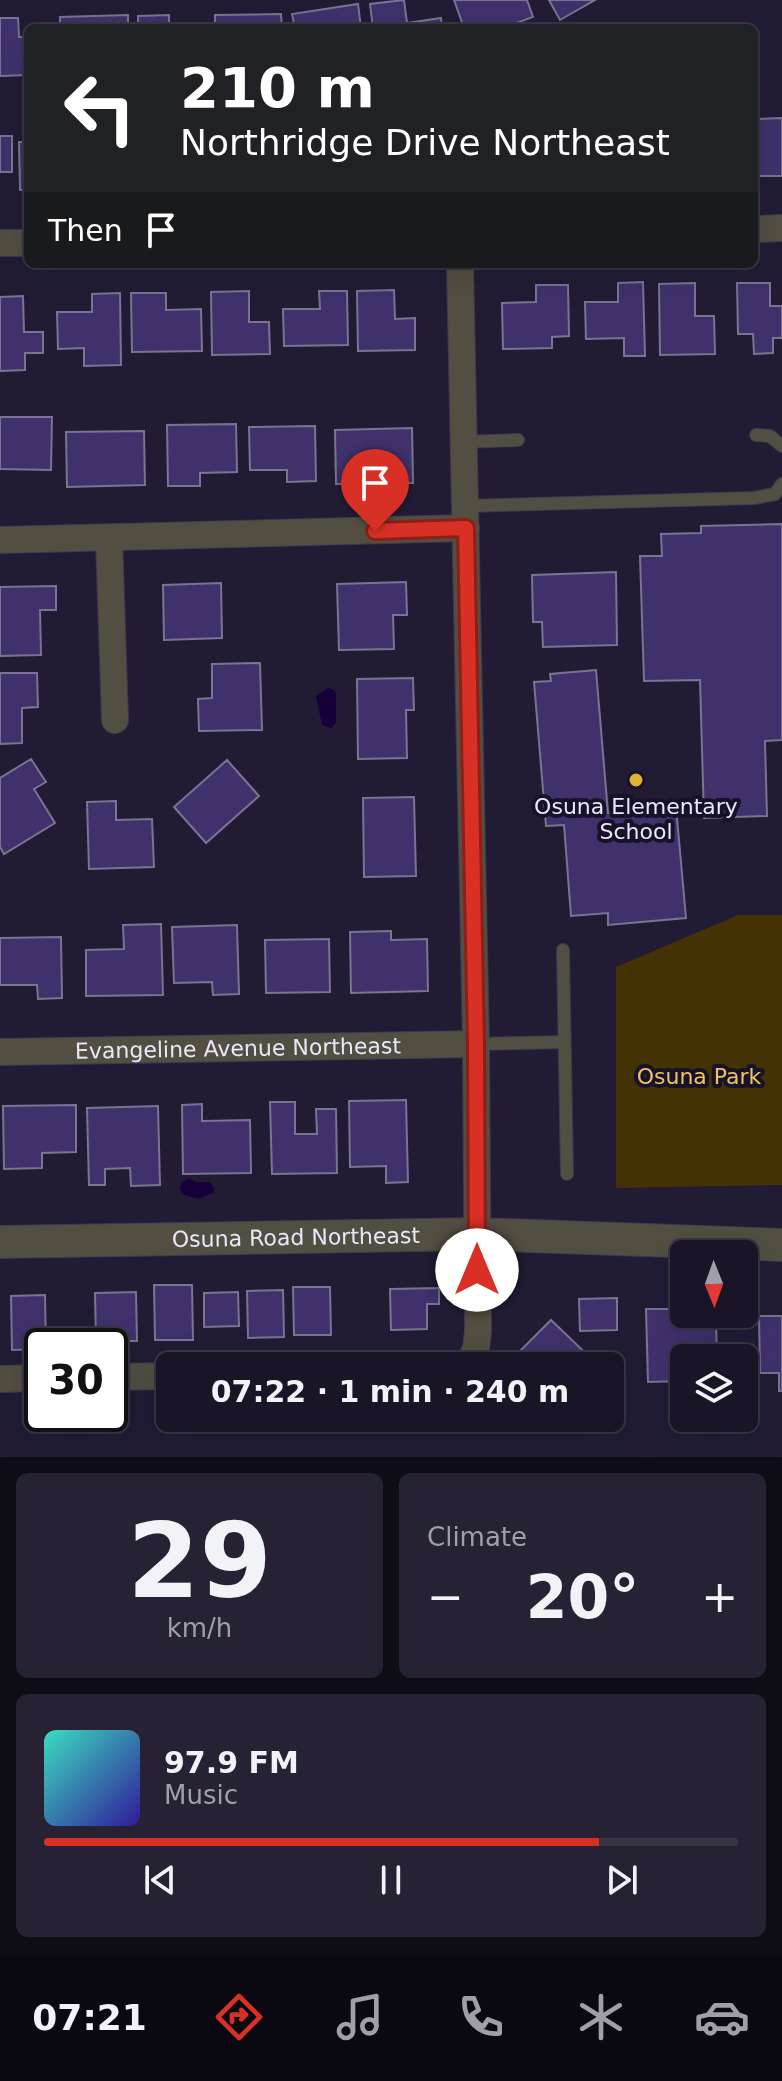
<!DOCTYPE html>
<meta charset="utf-8">
<style>
:root{--surface:#191527;--page:#262233;--text:#f1f3f6;--muted:#9f9fa7;--line:#373444;--accent:#d93025}
body{margin:0;font-family:"DejaVu Sans",sans-serif;background:var(--page);color:var(--text);height:100vh;display:flex;flex-direction:column;font-size:30px;white-space:nowrap}
*{box-sizing:border-box;margin:0}
p{font-size:26px;color:var(--muted)}
.icon{flex:none;width:44px;height:44px;fill:none;stroke:currentColor;stroke-width:2;stroke-linecap:round;stroke-linejoin:round}
.map{position:relative;height:1457px;overflow:hidden}
.sheet{display:flex;flex-direction:column;gap:16px;padding:16px;background:#0e0c15;flex:1}
.sheet>*{flex:none}
.top-card{position:absolute;left:24px;top:24px;width:734px;height:244px;border-radius:12px;box-shadow:0 8px 32px #0002,0 0 0 2px var(--line);background:#202124;color:#fff;overflow:hidden}
.needle{width:52px;rotate:179deg}
.buttons{position:absolute;left:670px;top:1240px;display:grid;gap:16px}
.buttons a{display:grid;place-items:center;width:88px;height:88px;border-radius:12px;background:var(--surface);box-shadow:0 8px 32px #0002,0 0 0 2px var(--line);font-size:40px}
.speed{position:absolute;left:24px;top:1328px;display:flex;gap:16px;font-size:40px;font-weight:700;text-align:center}
.speed>*{display:grid;place-content:center;width:104px;height:104px;border-radius:50%;background:var(--surface);box-shadow:0 8px 32px #0002,0 0 0 2px var(--line);line-height:1}
.speed .limit{border:4px solid #111;border-radius:12px;background:#fff;color:#111}
.pin{position:absolute;display:grid;place-items:center;width:68px;height:68px;color:#fff;margin:-82px -34px;border-radius:50% 50% 50% 0;rotate:-45deg;box-shadow:0 0 8px #0007}
.pin .icon{rotate:45deg}
.me{position:absolute;width:88px;margin:-44px;rotate:0deg;stroke-linejoin:round;filter:drop-shadow(0 0 6px #0008)}
.turn{display:flex;align-items:center;gap:28px;height:168px;padding:0 24px;font-size:36px}
.turn .icon{width:104px;height:104px;stroke-width:2.5}
.turn b{display:block;font-size:56px;line-height:68px}
.then{display:flex;align-items:center;height:76px;padding:0 24px;background:#0003;gap:16px;font-size:30px}
.big{font-size:60px;font-weight:700;line-height:1.1}
.sheet .card{flex:1;display:flex;flex-direction:column;justify-content:center;gap:12px;min-width:0;padding:0 28px;border-radius:12px;background:var(--page)}
.sheet .dial{align-items:center;gap:0}
.dial b{font-size:104px;line-height:1}
.song{display:flex;align-items:center;gap:24px}
.cover{width:96px;height:96px;border-radius:12px;background:linear-gradient(135deg,hsl(170 70% 55%),hsl(250 70% 35%))}
.played{height:8px;border-radius:4px;background:linear-gradient(90deg,var(--accent) 80%,var(--line) 80%)}
.keys{display:flex;justify-content:space-around;direction:ltr}
.heat{display:flex;justify-content:space-between;align-items:center;font-size:44px;direction:ltr}
.sheet .tiles{flex:1;display:grid;gap:16px;grid-template-columns:1fr 1fr}
.card:last-child{grid-column:span 2}
.trip{position:absolute;left:156px;top:1352px;width:468px;height:80px;border-radius:12px;background:var(--surface);box-shadow:0 8px 32px #0002,0 0 0 2px var(--line);font-weight:700;line-height:80px;text-align:center}
.menu{display:flex;height:128px;justify-content:space-around;align-items:center;background:#0a0810;color:var(--muted)}
.menu .icon{width:56px;height:56px}
.menu .selected{color:var(--accent)}
.menu b{font-size:36px;color:var(--text)}
.map>svg:first-child{display:block}
</style>
<div class="map">
<svg width="782" height="1457" viewBox="0 0 782 1457">
<rect width="100%" height="100%" fill="#211c34"/>
<!-- green -->
<path fill="#433203" d="M738 915H782V1185L616 1188V967Z"/>
<!-- water -->
<g fill="#150038">
<path d="M328 688 333 689 336 693V723L331 728 322 725 316 696Z"/>
<path d="M189 1178 196 1182H210L215 1189 213 1193 198 1199 184 1195 180 1189 181 1183Z"/>
</g>
<!-- building -->
<g fill="#40316c" stroke="#787491" stroke-width="2">
<path d="M404 0 407 23 441 18 442 28H373L370 4Z"/>
<path d="M454 0H527L533 17 503 28H464Z"/>
<path d="M549 0H595L560 20Z"/>
<path d="M358 4 361 28H295L292 14Z"/>
<path d="M281 14 282 28H215V15Z"/>
<path d="M128 15V28H60V17Z"/>
<path d="M169 15V28H138V16Z"/>
<path d="M0 18H18L19 37H28V75L0 76Z"/>
<path d="M782 118V176H757L756 119Z"/>
<rect x="0" y="136" width="12" height="36"/>
<path d="M19 142H28V190H20Z"/>
<path d="M643 282 645 356H624V338L586 339 585 302H618V283Z"/>
<path d="M695 283V316H714L715 354 660 355 659 284Z"/>
<path d="M737 283H770V306H782V338H773V353L754 354 753 334H738Z"/>
<path d="M536 285H568L569 336 552 337V348L503 349 502 303 536 302Z"/>
<path d="M394 290 395 319 415 318V350L358 351 357 291Z"/>
<path d="M249 291V322H269L270 354 212 355 211 292Z"/>
<path d="M319 291H347L348 345 284 346 283 309H320Z"/>
<path d="M120 293 121 365 84 366V348L58 349 57 312H92V294Z"/>
<path d="M131 293H166V310L201 309 202 351 132 352Z"/>
<path d="M23 296 24 332H43V353H25V370L0 371V297Z"/>
<path d="M0 417H52L51 470 0 469Z"/>
<path d="M236 424 237 472 200 473V486H168L167 425Z"/>
<path d="M315 426 316 481 287 482V470H250L249 427Z"/>
<path d="M412 428 413 483 336 484 335 430Z"/>
<path d="M144 431 145 485 67 487 66 432Z"/>
<path d="M782 524V740L765 741 767 816 704 818 700 680 644 681 640 556H662L661 534 701 533V526Z"/>
<path d="M616 572 617 645 543 647 542 622H533L532 575Z"/>
<path d="M406 582 407 615H393L394 649 339 650 337 584Z"/>
<path d="M221 583 222 638 164 640 163 585Z"/>
<path d="M56 586V610H40L41 655 0 656V587Z"/>
<path d="M260 663 262 730 199 731 198 699 212 698V664Z"/>
<path d="M596 670 608 813 676 807 686 918 608 925V913L571 916 564 825 546 826 534 682 551 681 550 674Z"/>
<path d="M0 673H37L38 707 22 708V743L0 744Z"/>
<path d="M413 678 414 710H406L407 758 358 759 357 679Z"/>
<path d="M31 759 46 782 34 789 55 823 4 854 0 847V778Z"/>
<path d="M227 760 259 796 206 843 174 807Z"/>
<path d="M414 797 416 876 364 877 363 798Z"/>
<path d="M116 801V820L152 819 154 867 89 869 87 802Z"/>
<path d="M161 924 163 995 86 996V950L124 949 123 925Z"/>
<path d="M237 925 239 994 213 995 212 982 174 983 172 927Z"/>
<path d="M391 931V940L427 939 428 991 351 993 350 932Z"/>
<path d="M61 937 62 998 38 999 37 985H0V938Z"/>
<path d="M329 939 330 992 266 993 265 940Z"/>
<path d="M406 1100 408 1182 386 1183V1166L350 1167 349 1101Z"/>
<path d="M270 1102H295V1134H317L316 1109H336L337 1173 272 1174Z"/>
<path d="M202 1104V1121L250 1120 251 1173 183 1174 182 1105Z"/>
<path d="M76 1105V1152L42 1153V1168L4 1169 3 1106Z"/>
<path d="M158 1106 160 1185 131 1186 130 1168 105 1169V1185H89L87 1108Z"/>
<path d="M154 1285H192L193 1340H155Z"/>
<path d="M293 1287H330L331 1335H294Z"/>
<path d="M439 1288V1304H427V1329L391 1330 390 1289Z"/>
<path d="M283 1290 284 1337 248 1338 247 1291Z"/>
<path d="M136 1292 137 1341H96L95 1293Z"/>
<path d="M238 1292 239 1326 204 1327V1293Z"/>
<path d="M45 1295 46 1346H42V1349L12 1350 11 1296Z"/>
<path d="M617 1298V1330L580 1331 579 1299Z"/>
<path d="M646 1309H680L681 1323 716 1322 717 1358H684V1381L648 1382Z"/>
<path d="M759 1316H782V1391H779V1373H760Z"/>
<path d="M551 1320 599 1366H533L519 1352Z"/>
</g>
<g fill="none" stroke-linecap="round" stroke-linejoin="round">
<!-- service casing -->
<g stroke="#3d384f" stroke-width="14">
<g id="service">
<path d="M756 435 770 436 782 446"/>
<path d="M464 442 518 440"/>
<path d="M465 506 754 498 775 494 782 484"/>
<path d="M563 950 567 1174"/>
<path d="M476 1044 564 1042"/>
</g>
</g>
<!-- minor casing -->
<g stroke="#3d384f" stroke-width="28">
<g id="minor">
<path d="M754 229 782 228"/>
<path d="M0 243H28"/>
<path d="M460 264 476 1044 478 1332 476 1349 467 1366"/>
<path d="M109 538 115 720"/>
<path d="M0 540 466 528"/>
<path id="s1" d="M0 1052 476 1044"/>
<path d="M110 1377 170 1376"/>
<path d="M0 1379 42 1378"/>
</g>
</g>
<!-- tertiary casing -->
<g stroke="#3d384f" stroke-width="34">
<g id="tertiary">
<path id="s2" d="M0 1242 477 1234 782 1245"/>
</g>
</g>
<!-- service -->
<use href="#service" stroke="#534e42" stroke-width="12"/>
<!-- minor -->
<use href="#minor" stroke="#534e42" stroke-width="26"/>
<!-- tertiary -->
<use href="#tertiary" stroke="#534e42" stroke-width="32"/>
</g>
<g fill="none" stroke-linecap="round" stroke-linejoin="round">
<!-- route casing -->
<g stroke="#8d1f18" stroke-width="20">
<path id="route" d="M375 531 466 528 476 1044 477 1270"/>
</g>
<!-- route -->
<use href="#route" stroke="#d93025" stroke-width="14"/>
</g>
<!-- markers -->
<circle fill="#deb133" stroke="#171229" stroke-width="3" cx="636" cy="780" r="8"/>
<g text-anchor="middle" dominant-baseline="central" stroke-width="8" stroke-linejoin="round" paint-order="stroke">
<!-- poi labels -->
<g font-size="22" fill="#eae7f8" stroke="#171229">
<text x="636" y="806">Osuna Elementary<tspan x="636" dy="25">School</tspan></text>
</g>
<!-- street labels -->
<g font-size="22" fill="#eae7f8" stroke="#171229">
<text stroke="none"><textPath href="#s1" startOffset="238">Evangeline Avenue Northeast</textPath></text>
<text stroke="none"><textPath href="#s2" startOffset="296">Osuna Road Northeast</textPath></text>
</g>
<!-- park labels -->
<g font-size="22" fill="#edc45e" stroke="#171229">
<text x="699" y="1076">Osuna Park</text>
</g>
</g>
</svg>
<div class="buttons">
<a><svg class="needle" viewBox="-14 -14 28 28"><path d="M0-13l5 13h-10z" fill="#e53935"/><path d="M0 13l5-13h-10z" fill="#9f9fa7"/></svg></a>
<a><svg class="icon" aria-label="layers" viewBox="0 0 24 24"><path d="M12 4l9 5-9 5-9-5zM3 14l9 5 9-5"/></svg></a>
</div>
<div class="speed"><div class="limit">30</div></div>
<div class="pin" style="left:375px;top:531px;background:#d93025"><svg class="icon" aria-label="arrive" viewBox="0 0 24 24"><path d="M6 21V4h12l-3 4 3 4H6"/></svg></div>
<svg class="me" style="left:477px;top:1270px" viewBox="-20 -20 40 40"><circle r="19" fill="#fff"/><path d="M0-13L10 11 0 6-10 11z" fill="#d93025"/></svg>
<div class="trip">07:22 · 1 min · 240 m</div>
<div class="top-card">
<div class="turn"><svg class="icon" aria-label="left" viewBox="0 0 24 24"><path d="M17 20v-9H6M10 6l-5 5 5 5"/></svg><div><b>210 m</b>Northridge Drive Northeast</div></div>
<div class="then">Then<svg class="icon" aria-label="arrive" viewBox="0 0 24 24"><path d="M6 21V4h12l-3 4 3 4H6"/></svg></div>
</div>
</div>
<section class="sheet">
<div class="tiles">
<div class="card dial"><b>29</b><p>km/h</p></div>
<div class="card"><p>Climate</p>
<div class="heat"><a>−</a><b class="big">20°</b><a>+</a></div>
</div>
<div class="card">
<div class="song"><i class="cover"></i><div><b>97.9 FM</b><p>Music</p></div></div>
<div class="played"></div>
<div class="keys"><svg class="icon" aria-label="previous" viewBox="0 0 24 24"><path d="M18 5L8 12l10 7zM5 5v14"/></svg><svg class="icon" aria-label="pause" viewBox="0 0 24 24"><path d="M8 5v14M16 5v14"/></svg><svg class="icon" aria-label="next" viewBox="0 0 24 24"><path d="M6 5l10 7-10 7zM19 5v14"/></svg></div>
</div>
</div>
</section>
<nav class="menu">
<b>07:21</b>
<svg class="icon selected" aria-label="directions" viewBox="0 0 24 24"><path d="M12 3l9 9-9 9-9-9zM9 14v-3h6M13 9l2 2-2 2"/></svg>
<svg class="icon" aria-label="music" viewBox="0 0 24 24"><path d="M9 18V5l10-2v13"/><circle cx="6" cy="18" r="3"/><circle cx="16" cy="16" r="3"/></svg>
<svg class="icon" aria-label="phone" viewBox="0 0 24 24"><path d="M5 4h4l2 5-3 2q2 4 5 5l2-3 5 2v4C11 20 4 13 5 4z"/></svg>
<svg class="icon" aria-label="climate" viewBox="0 0 24 24"><path d="M12 3v18M4 7l16 10M4 17L20 7"/></svg>
<svg class="icon" aria-label="car" viewBox="0 0 24 24"><path d="M5 17H2v-5l4-1 3-4h7l3 4 3 1v5h-3M9 17h6M6 11h13"/><circle cx="7" cy="17" r="2"/><circle cx="17" cy="17" r="2"/></svg>
</nav>
